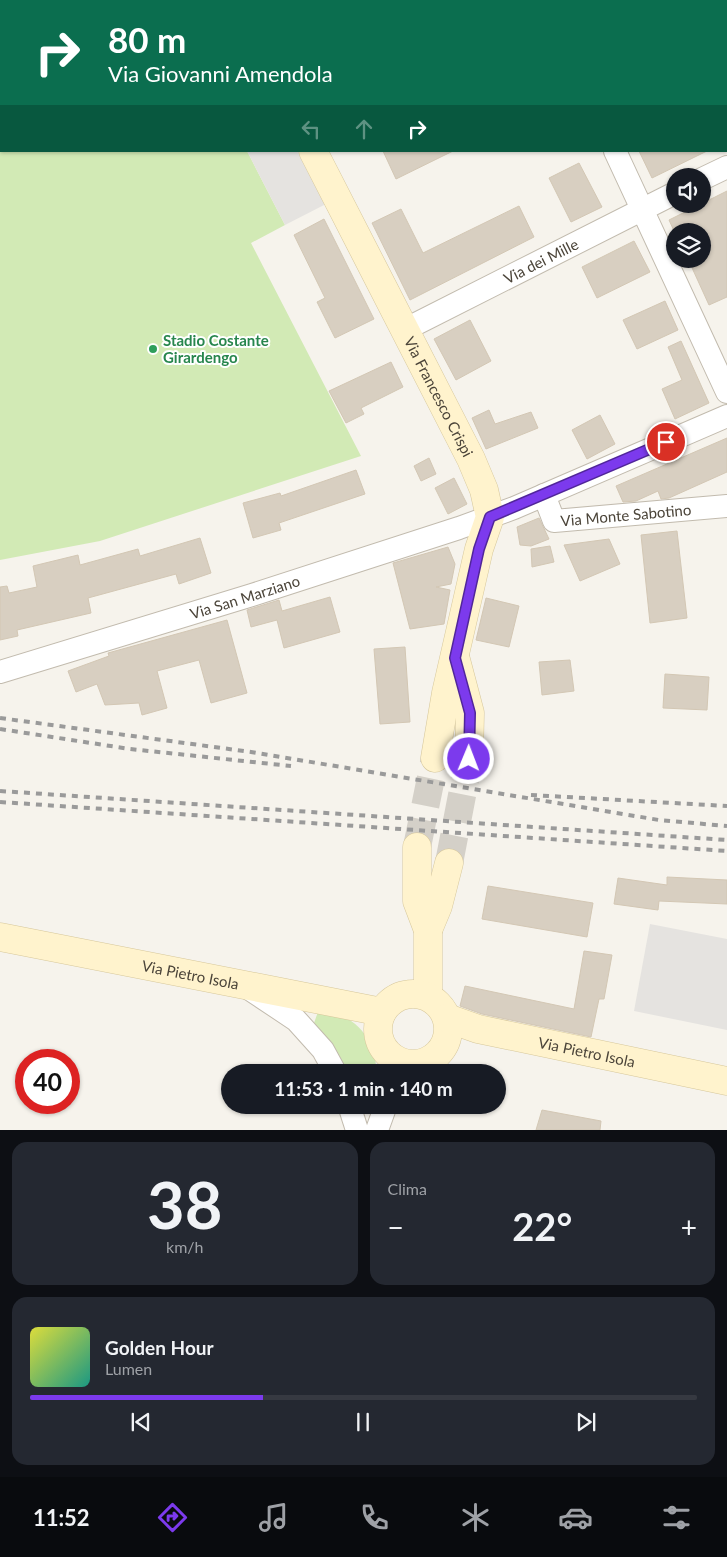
<!DOCTYPE html>
<html lang="it">
<meta charset="utf-8">
<style>
:root{--surface:#171b24;--page:#242831;--text:#f1f3f6;--muted:#9ea1a6;--line:#363941;--accent:#7c3aed}
body{margin:0;font-family:Lato,sans-serif;background:var(--page);color:var(--text);height:100vh;display:flex;flex-direction:column;font-size:19px;white-space:nowrap}
*{box-sizing:border-box;margin:0}
p{font-size:16px;color:var(--muted)}
.icon{flex:none;width:28px;height:28px;fill:none;stroke:currentColor;stroke-width:2;stroke-linecap:round;stroke-linejoin:round}
.map{position:relative;height:1130px;overflow:hidden}
.drawer{display:flex;flex-direction:column;gap:12px;padding:12px;background:#0d0f14;flex:1}
.drawer>*{flex:none}
.top-card{position:absolute;left:0px;top:0px;width:728px;height:152px;box-shadow:0 1px 4px #0004;background:#0b6e4f;color:#fff;overflow:hidden}
.fabs{position:absolute;left:666px;top:168px;display:grid;gap:10px}
.fabs a{display:grid;place-items:center;width:45px;height:45px;border-radius:50%;background:var(--surface);box-shadow:0 1px 4px #0004;font-size:25px}
.speed{position:absolute;left:15px;top:1049px;display:flex;gap:10px;font-size:25px;font-weight:700;text-align:center}
.speed>*{display:grid;place-content:center;width:65px;height:65px;border-radius:50%;background:var(--surface);box-shadow:0 1px 4px #0004;line-height:1}
.speed .limit{border:8px solid #d22;background:#fff;color:#111}
.pin{position:absolute;display:grid;place-items:center;width:42px;height:42px;color:#fff;margin:-21px;border:2px solid #fff;border-radius:50%;box-shadow:0 1px 5px #0007}
.me{position:absolute;width:55px;margin:-28px;rotate:1deg;stroke-linejoin:round;filter:drop-shadow(0 0 4px #0008)}
.turn{display:flex;align-items:center;gap:18px;height:105px;padding:0 25px;font-size:22px}
.turn .icon{width:65px;height:65px;stroke-width:2.5}
.turn b{display:block;font-size:35px;line-height:42px}
.lanes{display:flex;align-items:center;height:48px;padding:0 25px;background:#0003;justify-content:center;gap:25px;direction:ltr}
.lanes .off{opacity:.35}
.big{font-size:38px;font-weight:700;line-height:1.1}
.drawer .card{flex:1;display:flex;flex-direction:column;justify-content:center;gap:8px;min-width:0;padding:0 18px;border-radius:15px;background:var(--page)}
.drawer .dial{align-items:center;gap:0}
.dial b{font-size:65px;line-height:1}
.song{display:flex;align-items:center;gap:15px}
.cover{width:60px;height:60px;border-radius:8px;background:linear-gradient(135deg,hsl(60 70% 55%),hsl(170 70% 35%))}
.played{height:5px;border-radius:2px;background:linear-gradient(90deg,var(--accent) 35%,var(--line) 35%)}
.keys{display:flex;justify-content:space-around;direction:ltr}
.heat{display:flex;justify-content:space-between;align-items:center;font-size:28px;direction:ltr}
.drawer .tiles{flex:1;display:grid;gap:12px;grid-template-columns:1fr 1fr}
.card:last-child{grid-column:span 2}
.trip{position:absolute;left:221px;top:1064px;width:285px;height:50px;border-radius:25px;background:var(--surface);box-shadow:0 1px 4px #0004;font-weight:700;line-height:50px;text-align:center}
.tabs{display:flex;height:80px;justify-content:space-around;align-items:center;background:#090b0e;color:var(--muted)}
.tabs .icon{width:35px;height:35px}
.tabs .current{color:var(--accent)}
.tabs b{font-size:22px;color:var(--text)}
.map>svg:first-child{display:block}
</style>
<div class="map">
<svg width="727" height="1130" viewBox="0 0 727 1130">
<rect width="100%" height="100%" fill="#f6f3ec"/>
<!-- green -->
<g fill="#d2eab5">
<path d="M0 0H156L1 1V151H247L285 225 251 243 361 456 100 541 0 560Z"/>
<path d="M319 1009C344 1015 361 1022 371 1046 375 1056 377 1062 375 1072H347L338 1054 314 1023Z"/>
</g>
<!-- parking -->
<g fill="#e5e3e0">
<path d="M247 151H297L326 204 285 225Z"/>
<path d="M650 924 727 939V1030L634 1011Z"/>
</g>
<!-- building -->
<g fill="#d8cfc1" stroke="#d3c7b4">
<path d="M383 151H453L396 179Z"/>
<path d="M639 151H707L652 178Z"/>
<path d="M579 163 602 207 571 222 549 178Z"/>
<path d="M727 191V297L709 305 688 259H702V231L675 233 669 220Z"/>
<path d="M519 206 534 237 410 300 372 223 401 209 423 253Z"/>
<path d="M324 219 374 319 335 338 317 302 325 298 294 235Z"/>
<path d="M634 241 650 272 597 298 582 267Z"/>
<path d="M665 301 678 330 637 349 623 320Z"/>
<path d="M470 320 491 361 456 380 434 339Z"/>
<path d="M681 341 709 403 675 419 662 389 682 380 668 347Z"/>
<path d="M391 362 403 387 361 408 364 414 346 423 329 391Z"/>
<path d="M489 410 495 424 531 412 538 428 486 449 472 418Z"/>
<path d="M600 415 615 444 587 459 572 430Z"/>
<path d="M727 438V472L669 498 661 499 658 491 636 501 623 502 616 486Z"/>
<path d="M429 458 436 474 421 481 414 466Z"/>
<path d="M356 470 365 494 279 523 281 530 253 538 243 503 280 493 281 496Z"/>
<path d="M454 478 467 504 448 514 435 488Z"/>
<path d="M539 518 549 539 531 546 520 545 517 527Z"/>
<path d="M677 531 687 618 650 623 641 535Z"/>
<path d="M200 538 211 573 179 584 176 574 88 598 91 613 17 630 18 636 0 640V587L7 586 9 593 37 587 33 566 78 555 80 565 138 549 140 556Z"/>
<path d="M609 539 620 564 580 581 564 545Z"/>
<path d="M550 546 554 562 532 567 531 549Z"/>
<path d="M448 547 455 564 451 584 436 587 450 590 444 624 410 629 393 563Z"/>
<path d="M330 597 340 632 284 648 277 620 251 627 247 610 279 600 282 611Z"/>
<path d="M486 598 519 606 509 647 476 640Z"/>
<path d="M227 620 247 693 211 703 199 660 157 671 167 708 142 715 139 703 105 705 97 684 76 692 68 671 109 656 108 653Z"/>
<path d="M405 647 410 722 380 724 374 649Z"/>
<path d="M570 660 574 691 542 695 539 662Z"/>
<path d="M665 674 709 677 707 710 663 708Z"/>
<path d="M667 877 727 880V904L659 901 658 910 614 904 618 878 667 885Z"/>
<path d="M488 886 593 903 587 937 482 919Z"/>
<path d="M584 951 612 955 604 999H599L591 1037 482 1014 460 1006 465 986 574 1009Z"/>
<path d="M542 1110 601 1121 600 1130H536Z"/>
</g>
<g fill="none" stroke-linecap="round" stroke-linejoin="round">
<!-- secondary-tunnel -->
<g stroke="#d4d0c8" stroke-width="28" stroke-dasharray="28 14" stroke-linecap="butt">
<path d="M417 847 435 758"/>
<path d="M449 863 469 759"/>
</g>
<!-- street casing -->
<g stroke="#c2bbae" stroke-width="24">
<g id="street">
<path d="M545 0 546 1"/>
<path d="M615 151 727 392"/>
<path d="M702 179 727 167"/>
<path id="s1" d="M406 329 675 193"/>
<path id="s2" d="M544 495 554 521 727 506"/>
<path id="s3" d="M0 672 252 595 459 528 514 508 727 416"/>
<path d="M248 988 296 1020 323 1050 335 1072"/>
<path d="M402 1072 408 1064"/>
<path d="M349 1105 357 1130"/>
<path d="M377 1130 386 1105"/>
</g>
</g>
<!-- secondary casing -->
<g stroke="#d6c79b" stroke-width="29">
<g id="secondary">
<path d="M278 0V1"/>
<path d="M211 1V0"/>
<path d="M313 1 315 0"/>
<path id="s4" d="M313 151 471 459 484 490 490 517 479 549 446 693 435 758"/>
<path d="M456 660 470 713 469 759"/>
<path d="M417 847V901L428 930V996"/>
<path d="M428 930 438 906 449 863"/>
<path id="s5" d="M0 937 382 1012"/>
<circle cx="413" cy="1029" r="35"/>
<path id="s6" d="M447 1018 478 1029 727 1081"/>
</g>
</g>
<!-- street -->
<use href="#street" stroke="#fff" stroke-width="22"/>
<!-- secondary -->
<use href="#secondary" stroke="#fff3cd" stroke-width="28"/>
<!-- rail -->
<g stroke="#9a9a9a" stroke-width="4" stroke-dasharray="6 6" stroke-linecap="butt">
<path d="M0 718 251 752 659 820 727 826"/>
<path d="M0 729 130 749 291 766"/>
<path d="M0 791 727 840"/>
<path d="M531 795 727 806"/>
<path d="M0 802 727 851"/>
</g>
</g>
<g fill="none" stroke-linecap="round" stroke-linejoin="round">
<!-- route casing -->
<g stroke="#51269a" stroke-width="12">
<path id="route" d="M469 759 470 713 455 658 479 549 490 517 666 442"/>
</g>
<!-- route -->
<use href="#route" stroke="#7c3aed" stroke-width="9"/>
</g>
<!-- markers -->
<circle fill="#2e9e5b" stroke="#fff" stroke-width="2" cx="153" cy="349" r="5"/>
<g text-anchor="middle" dominant-baseline="central" stroke-width="4" stroke-linejoin="round" paint-order="stroke">
<!-- street labels -->
<g font-size="15" fill="#4b4439" stroke="#fff">
<text stroke="none"><textPath href="#s1" startOffset="151">Via dei Mille</textPath></text>
<text stroke="none"><textPath href="#s4" startOffset="276">Via Francesco Crispi</textPath></text>
<text stroke="none"><textPath href="#s2" startOffset="100">Via Monte Sabotino</textPath></text>
<text stroke="none"><textPath href="#s3" startOffset="256">Via San Marziano</textPath></text>
<text stroke="none"><textPath href="#s5" startOffset="194">Via Pietro Isola</textPath></text>
<text stroke="none"><textPath href="#s6" startOffset="144">Via Pietro Isola</textPath></text>
</g>
<!-- leisure labels -->
<g font-size="15" font-weight="bold" fill="#27864d" stroke="#fff" text-anchor="start">
<text x="163" y="340">Stadio Costante<tspan x="163" dy="17">Girardengo</tspan></text>
</g>
</g>
</svg>
<div class="fabs">
<a><svg class="icon" aria-label="sound" viewBox="0 0 24 24"><path d="M4 9h4l5-4v14l-5-4H4zM17 9q2 3 0 6"/></svg></a>
<a><svg class="icon" aria-label="layers" viewBox="0 0 24 24"><path d="M12 4l9 5-9 5-9-5zM3 14l9 5 9-5"/></svg></a>
</div>
<div class="speed"><div class="limit">40</div></div>
<div class="pin" style="left:666px;top:442px;background:#d93025"><svg class="icon" aria-label="arrive" viewBox="0 0 24 24"><path d="M6 21V4h12l-3 4 3 4H6"/></svg></div>
<svg class="me" style="left:469px;top:759px" viewBox="-20 -20 40 40"><circle r="17" fill="#7c3aed" stroke="#fff" stroke-width="3"/><path d="M0-11L8 9 0 5-8 9z" fill="#fff"/></svg>
<div class="trip">11:53 · 1 min · 140 m</div>
<div class="top-card">
<div class="turn"><svg class="icon" aria-label="right" viewBox="0 0 24 24"><path d="M7 20v-9h11M14 6l5 5-5 5"/></svg><div><b>80 m</b>Via Giovanni Amendola</div></div>
<div class="lanes"><svg class="icon off" aria-label="left" viewBox="0 0 24 24"><path d="M17 20v-9H6M10 6l-5 5 5 5"/></svg><svg class="icon off" aria-label="ahead" viewBox="0 0 24 24"><path d="M12 20V5M6 11l6-6 6 6"/></svg><svg class="icon" aria-label="right" viewBox="0 0 24 24"><path d="M7 20v-9h11M14 6l5 5-5 5"/></svg></div>
</div>
</div>
<section class="drawer">
<div class="tiles">
<div class="card dial"><b>38</b><p>km/h</p></div>
<div class="card"><p>Clima</p>
<div class="heat"><a>−</a><b class="big">22°</b><a>+</a></div>
</div>
<div class="card">
<div class="song"><i class="cover"></i><div><b>Golden Hour</b><p>Lumen</p></div></div>
<div class="played"></div>
<div class="keys"><svg class="icon" aria-label="previous" viewBox="0 0 24 24"><path d="M18 5L8 12l10 7zM5 5v14"/></svg><svg class="icon" aria-label="pause" viewBox="0 0 24 24"><path d="M8 5v14M16 5v14"/></svg><svg class="icon" aria-label="next" viewBox="0 0 24 24"><path d="M6 5l10 7-10 7zM19 5v14"/></svg></div>
</div>
</div>
</section>
<nav class="tabs">
<b>11:52</b>
<svg class="icon current" aria-label="directions" viewBox="0 0 24 24"><path d="M12 3l9 9-9 9-9-9zM9 14v-3h6M13 9l2 2-2 2"/></svg>
<svg class="icon" aria-label="music" viewBox="0 0 24 24"><path d="M9 18V5l10-2v13"/><circle cx="6" cy="18" r="3"/><circle cx="16" cy="16" r="3"/></svg>
<svg class="icon" aria-label="phone" viewBox="0 0 24 24"><path d="M5 4h4l2 5-3 2q2 4 5 5l2-3 5 2v4C11 20 4 13 5 4z"/></svg>
<svg class="icon" aria-label="climate" viewBox="0 0 24 24"><path d="M12 3v18M4 7l16 10M4 17L20 7"/></svg>
<svg class="icon" aria-label="car" viewBox="0 0 24 24"><path d="M5 17H2v-5l4-1 3-4h7l3 4 3 1v5h-3M9 17h6M6 11h13"/><circle cx="7" cy="17" r="2"/><circle cx="17" cy="17" r="2"/></svg>
<svg class="icon" aria-label="filters" viewBox="0 0 24 24"><path d="M4 7h16M4 17h16"/><circle cx="9" cy="7" r="2"/><circle cx="15" cy="17" r="2"/></svg>
</nav>
